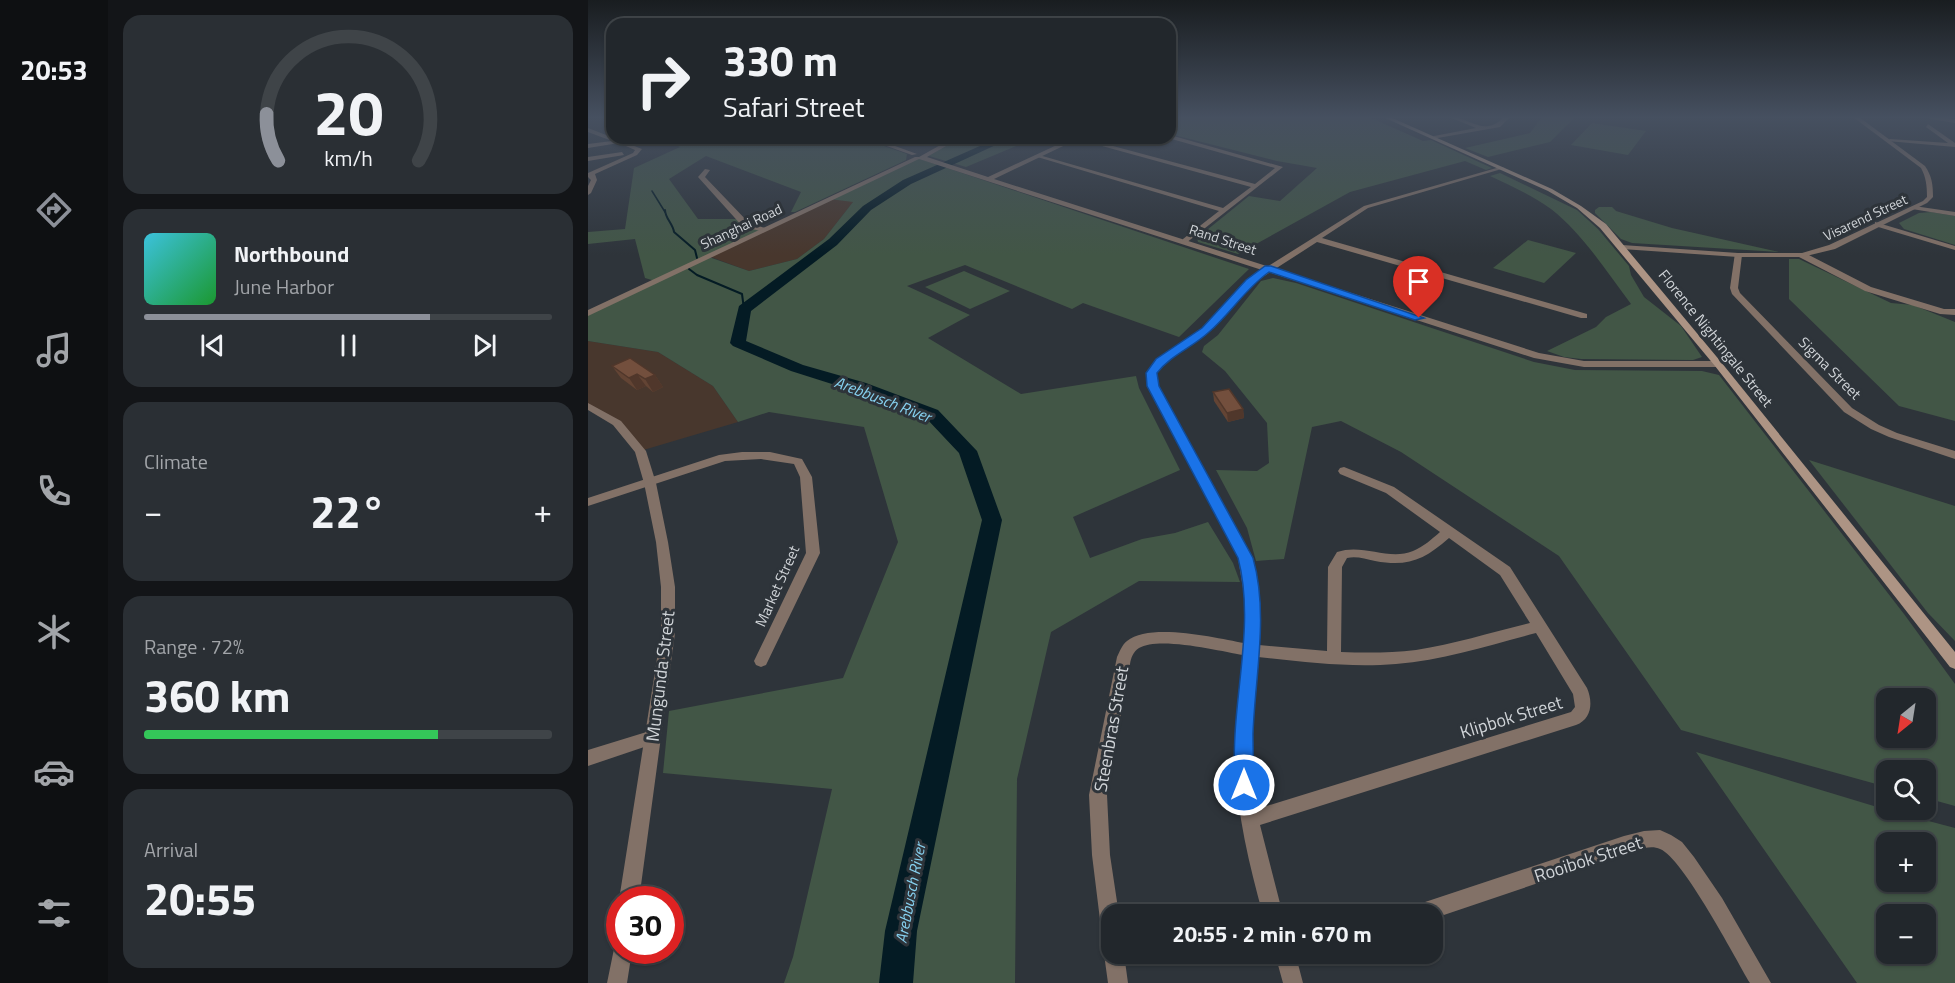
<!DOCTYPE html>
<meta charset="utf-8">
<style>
:root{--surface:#22272c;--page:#2a2f34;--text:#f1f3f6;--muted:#a2a5a9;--line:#3f4448;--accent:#8c9099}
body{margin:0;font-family:"Titillium Web",sans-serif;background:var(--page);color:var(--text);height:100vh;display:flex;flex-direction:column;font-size:22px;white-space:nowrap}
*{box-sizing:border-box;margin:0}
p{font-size:20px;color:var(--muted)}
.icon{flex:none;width:33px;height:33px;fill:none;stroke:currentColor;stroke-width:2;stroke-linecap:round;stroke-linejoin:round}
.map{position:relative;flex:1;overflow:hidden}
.panel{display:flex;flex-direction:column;gap:15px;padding:15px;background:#131518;width:480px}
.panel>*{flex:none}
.hud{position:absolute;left:18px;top:18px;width:570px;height:126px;border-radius:18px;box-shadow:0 2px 4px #0004,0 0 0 2px var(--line);background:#22272c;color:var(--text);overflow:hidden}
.needle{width:39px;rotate:210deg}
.fabs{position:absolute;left:1288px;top:688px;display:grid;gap:12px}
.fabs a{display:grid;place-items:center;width:60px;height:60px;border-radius:12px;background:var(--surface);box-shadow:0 2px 4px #0004,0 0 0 2px var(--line);font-size:30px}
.speed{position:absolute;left:18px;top:886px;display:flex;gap:12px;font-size:30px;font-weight:700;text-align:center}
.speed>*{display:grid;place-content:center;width:78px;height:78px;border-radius:50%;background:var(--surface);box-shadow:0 2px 4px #0004,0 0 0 2px var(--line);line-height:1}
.speed .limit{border:9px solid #d22;background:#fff;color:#111}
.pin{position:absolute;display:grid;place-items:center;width:51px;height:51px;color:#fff;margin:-62px -26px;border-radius:50% 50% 50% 0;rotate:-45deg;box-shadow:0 0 6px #0007}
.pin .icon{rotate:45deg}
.me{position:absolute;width:66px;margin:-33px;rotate:0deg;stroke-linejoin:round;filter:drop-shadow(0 0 4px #0008)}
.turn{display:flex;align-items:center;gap:21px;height:126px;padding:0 18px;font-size:27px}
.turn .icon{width:78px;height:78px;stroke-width:2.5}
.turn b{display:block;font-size:42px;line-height:51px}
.big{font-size:45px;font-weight:700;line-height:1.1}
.panel .card{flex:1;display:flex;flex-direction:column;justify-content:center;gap:9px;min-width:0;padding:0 21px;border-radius:18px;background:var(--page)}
.panel .dial{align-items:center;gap:0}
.dial svg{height:156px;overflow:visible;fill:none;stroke:var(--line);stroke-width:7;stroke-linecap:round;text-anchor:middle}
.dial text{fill:var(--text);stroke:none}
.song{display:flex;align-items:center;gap:18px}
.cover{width:72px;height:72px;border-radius:9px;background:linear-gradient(135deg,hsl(190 70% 55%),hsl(130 70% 35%))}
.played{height:6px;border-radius:3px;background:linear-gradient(90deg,var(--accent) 70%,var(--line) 70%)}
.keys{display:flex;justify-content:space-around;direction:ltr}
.heat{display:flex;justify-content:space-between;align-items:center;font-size:33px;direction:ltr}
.charge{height:9px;border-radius:4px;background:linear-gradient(90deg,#34c759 72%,var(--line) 0)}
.trip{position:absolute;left:513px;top:904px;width:342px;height:60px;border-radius:18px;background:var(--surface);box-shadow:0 2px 4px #0004,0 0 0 2px var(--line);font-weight:700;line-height:60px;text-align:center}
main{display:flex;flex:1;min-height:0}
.dock{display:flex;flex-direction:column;width:108px;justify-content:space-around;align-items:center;background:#0e1012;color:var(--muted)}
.dock .icon{width:42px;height:42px}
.dock .selected{color:var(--accent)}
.dock b{font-size:27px;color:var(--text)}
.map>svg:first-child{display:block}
</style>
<main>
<nav class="dock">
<b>20:53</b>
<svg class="icon selected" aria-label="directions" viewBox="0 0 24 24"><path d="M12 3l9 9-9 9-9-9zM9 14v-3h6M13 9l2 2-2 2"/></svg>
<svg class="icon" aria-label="music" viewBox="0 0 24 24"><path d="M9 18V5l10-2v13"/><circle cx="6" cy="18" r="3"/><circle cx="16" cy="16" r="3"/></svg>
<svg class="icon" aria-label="phone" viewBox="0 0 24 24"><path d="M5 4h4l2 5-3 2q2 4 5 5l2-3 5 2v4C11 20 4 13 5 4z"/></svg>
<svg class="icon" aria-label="climate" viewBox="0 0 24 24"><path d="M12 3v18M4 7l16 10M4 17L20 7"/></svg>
<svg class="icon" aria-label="car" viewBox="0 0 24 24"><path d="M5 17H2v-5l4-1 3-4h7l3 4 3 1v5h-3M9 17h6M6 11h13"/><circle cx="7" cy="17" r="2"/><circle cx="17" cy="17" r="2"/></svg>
<svg class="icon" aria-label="filters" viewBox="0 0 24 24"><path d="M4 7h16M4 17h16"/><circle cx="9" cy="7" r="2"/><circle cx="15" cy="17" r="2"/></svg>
</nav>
<section class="panel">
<div class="card dial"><svg viewBox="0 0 100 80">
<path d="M14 69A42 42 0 1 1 86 69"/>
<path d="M14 69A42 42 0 0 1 8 45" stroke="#8c9099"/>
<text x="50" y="56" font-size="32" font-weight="700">20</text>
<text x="50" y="72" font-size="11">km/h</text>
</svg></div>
<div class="card">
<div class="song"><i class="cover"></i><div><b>Northbound</b><p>June Harbor</p></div></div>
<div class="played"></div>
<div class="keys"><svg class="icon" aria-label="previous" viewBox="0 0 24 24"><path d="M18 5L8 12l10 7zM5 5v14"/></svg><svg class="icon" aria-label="pause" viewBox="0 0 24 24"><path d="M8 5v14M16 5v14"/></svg><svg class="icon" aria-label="next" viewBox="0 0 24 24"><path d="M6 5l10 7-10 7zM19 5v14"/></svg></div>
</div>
<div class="card"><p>Climate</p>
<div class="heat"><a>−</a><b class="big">22°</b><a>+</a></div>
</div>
<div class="card"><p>Range · 72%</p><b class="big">360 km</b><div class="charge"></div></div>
<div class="card"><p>Arrival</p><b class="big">20:55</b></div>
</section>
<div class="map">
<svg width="1367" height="983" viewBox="0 0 1367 983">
<rect width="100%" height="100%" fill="#2e343a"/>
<!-- commercial -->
<g fill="#48372d">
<path d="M241 199 266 201 236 239 209 259 161 271 120 256Z"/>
<path d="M0 341 70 352 125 386 150 422 52 451 39 433 0 406Z"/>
</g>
<!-- green -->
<g fill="#425646" fill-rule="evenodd">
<path d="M587 117H781L835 141 843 140 904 168 898 170 877 161 762 192 650 254 610 242 609 238 661 196 692 201 729 168 689 161 582 134V118Z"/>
<path d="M954 117H984L985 119 962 142 900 157 877 148 942 133Z"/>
<path d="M1004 123 1058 131 1040 155 983 145Z"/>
<path d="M70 138H273L319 154 318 160 314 162 207 212H203L213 192 118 156 81 179 110 219H152L174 230 121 257 161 271 209 259 236 239 265 202 241 199 329 158 661 269 591 337 495 303 484 309 377 265 319 286 382 315 340 338 433 394 548 376 551 388 592 470 485 517 502 558 554 539 587 533 620 522 645 563 652 582 551 581 463 632 429 779 427 983H309L314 930 405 520 313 931 308 983H196L205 957 244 789 75 773 81 711 255 678 310 542 276 427 181 412 150 422 125 386 70 352 0 341V313L67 281 57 278 47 239 0 244V232L37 229 46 168 92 147Z"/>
<path d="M369 138H447L378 167 341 156Z"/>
<path d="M912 173 989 210 1010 229 1041 266 1043 275 1056 297 1093 326 1114 357 1105 360 993 359 976 357 959 351 1008 327 1018 317 1043 304C1018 271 995 234 963 209 944 195 923 186 902 176Z"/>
<path d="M1011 207H1024L1028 211 1084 228 1191 252 1044 243 1033 239 1007 213V210Z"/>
<path d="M1343 212 1367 216V245L1316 229 1311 223 1331 213Z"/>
<path d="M940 240 988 253 956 283 905 268Z"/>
<path d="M1201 259H1211L1303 303 1325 305 1367 322V421L1311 406 1201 299Z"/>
<path d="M376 271 422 291 382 309 337 287Z"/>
<path d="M685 278 708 283 946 362 987 370 1114 371 1131 375 1316 614 1367 684V806L1338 798V771H1299V787L1093 730 971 556 813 452 753 421 724 427 696 559 668 561 659 528 628 470 669 471 681 463 679 423 637 371 614 352 616 346 630 335 673 281ZM1299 699H1338V738H1299Z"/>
<path d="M1221 460 1367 506V641L1340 613Z"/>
<path d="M1108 752 1299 810 1367 828V983H1269ZM1299 843H1338V882H1299ZM1299 915H1338V954H1299Z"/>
</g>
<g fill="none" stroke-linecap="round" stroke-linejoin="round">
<!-- stream-far1 -->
<path stroke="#041b24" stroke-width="1.5" d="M64 191 77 212"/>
<!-- stream -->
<g stroke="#041b24" stroke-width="2">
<path d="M77 210C77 218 85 224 86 232L107 250 109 258"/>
<path d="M101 269 109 275 154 294 156 309"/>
</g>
<!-- river -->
<path fill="#041b24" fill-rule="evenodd" d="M410 138H423L323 184 283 210 249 245 163 311 158 341 215 365 278 383 350 410 389 451 414 520 329 931 325 983H291L297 931 394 520 371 453 338 418 266 391 203 371 145 346 142 343 151 306 241 239 275 206 315 180Z"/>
<!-- minor -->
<g fill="#827167" fill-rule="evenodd">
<path d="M861 117C884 117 895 138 916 117H922L912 127 844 139 846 136 888 128Z"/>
<path d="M1339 117 1367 119V123L1342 119Z"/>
<path d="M1340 124 1367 143V147L1299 141 1302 139 1360 143 1338 127Z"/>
<path d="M0 128 54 149 49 155 7 174 9 180 3 193 0 195V186L3 180 0 177V173L45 153 47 150 31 143 0 148V144L24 141 0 132Z"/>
<path d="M582 135 695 167 598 243H595V239L631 211 446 156 451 155 635 208 663 187 485 138H495L667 184 687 168 580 138H582Z"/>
<path d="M34 152 36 155 0 161V157Z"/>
<path d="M912 167 917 168 780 208 734 238 999 314V318H993L729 242 664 284 621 332 575 364 569 373 570 386 664 558 671 600V645L739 651 740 567 749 552C775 543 800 561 825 551 835 547 844 539 852 532L798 493 752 474 750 471 752 468 756 467 806 487 922 567 999 688C1005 702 1004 719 988 725L672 825 695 915H675C661 864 649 814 647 761 647 725 652 690 655 655 632 651 571 636 551 648 545 652 543 658 542 664L519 795 522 855 531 915H524V954H536L540 983H520L516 954 519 947 523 945 517 943 514 936 504 855 501 795 529 657C532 651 534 645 539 641 562 622 629 638 656 643L657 600 650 558 560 386 559 373 569 360 615 328 658 280 776 206ZM861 538 912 575 942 623C904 632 867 644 828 650 803 653 778 653 753 652L754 567 759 558C769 556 777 559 787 561 820 567 836 560 861 538ZM948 633 985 694 987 707 983 712 669 809C660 758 666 708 670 657 715 662 763 668 808 664 856 660 902 645 948 633Z"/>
<path d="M117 169 122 170 117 177 161 223 177 228V232L155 227 110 177Z"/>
<path d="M1326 206 1367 212V216L1324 209V207Z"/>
<path d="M1287 222 1367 246V250L1287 226Z"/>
<path d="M1147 253 1154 255 1150 288 1152 293 1264 408 1291 425 1309 433 1367 451V459L1301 437 1283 429 1256 412 1144 294 1142 288Z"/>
<path d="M1211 253H1217L1283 287 1356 309H1367V315L1352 314 1277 291 1211 257Z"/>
<path d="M154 452H182L214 459 224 477 232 553 178 665 173 667 168 665 166 661 218 553 212 477 206 464 173 459 137 461 0 506V498L131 455Z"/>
<path d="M65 730 71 732 73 737 71 742 0 766V750Z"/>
<path d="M1072 830 1083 835 1094 842 1106 857 1134 898 1183 983H1162C1147 958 1095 858 1072 849 1062 844 1046 851 1036 854L844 919V915H818L821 908 828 905 1036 836 1056 831Z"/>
<path d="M687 954H720L717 961 710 964 715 983H695Z"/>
</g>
<!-- tertiary -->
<g fill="#827167" fill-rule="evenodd">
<path d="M1265 117H1271L1337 166C1344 176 1345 185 1345 197L1339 203 1247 249 1214 257H1150L1034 249 1030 247 1034 245 1150 253H1214L1241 245 1335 201 1339 197C1339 186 1338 177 1333 168Z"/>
<path d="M276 138H285L329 154 324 155Z"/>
<path d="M365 138H372L339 157 400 177 484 138H492L406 179 951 353 996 361H1130L1135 364 1130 367H996L946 358 331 159 0 316V310L327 157H331Z"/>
<path d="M0 403 33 421 58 451 68 483 80 542 87 587V633L51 900H31L73 633V587L68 542 56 483 47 452 25 425 0 410Z"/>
<path d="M32 942V951H44L39 983H19L27 944Z"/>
</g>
<!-- secondary -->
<path fill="#ad9484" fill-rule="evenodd" d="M795 117H802L964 189 993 206 1018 224 1133 362 1367 652V669L1362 667 1127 366 1012 228 989 208 960 191Z"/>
</g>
<!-- wall -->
<g fill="#634434">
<path d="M24 366 67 375 75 387 65 392 58 386 49 390 33 378Z"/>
<path d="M625 392 655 409 656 418 640 422 626 401Z"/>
</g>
<!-- shaded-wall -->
<g fill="#50372b">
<path d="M49 374 58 386 49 390 41 378Z"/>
<path d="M67 375 75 387 65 392 57 379Z"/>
<path d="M655 409 656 418 640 422 639 413Z"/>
</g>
<!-- building -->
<g fill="#734f3d" stroke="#50372b" stroke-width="1.5">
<path d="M42 358 67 375 57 379 49 374 41 378 24 366Z"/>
<path d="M641 389 655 409 639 413 625 392Z"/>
</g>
<!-- sky -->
<linearGradient id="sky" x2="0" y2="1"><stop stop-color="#191d20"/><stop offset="0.46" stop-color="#465060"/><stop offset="1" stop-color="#465060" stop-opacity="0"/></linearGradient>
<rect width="1367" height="255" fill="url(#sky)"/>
<!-- route -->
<path fill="#1a73e8" stroke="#114b97" stroke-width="1.5" d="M677 266H683L836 318 827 320 681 272C657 289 643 313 621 332 605 347 583 355 569 373L571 386 665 558C681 614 667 677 665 734 665 751 666 768 666 785L663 792 656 794 649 792 646 785C646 768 646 751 647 734 650 677 665 615 650 558L559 386 558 373 568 359 614 328 658 280Z"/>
<g text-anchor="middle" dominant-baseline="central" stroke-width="6" stroke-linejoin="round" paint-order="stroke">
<!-- far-street labels -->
<g font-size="14" fill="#d0d4d8" stroke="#2e343a">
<text transform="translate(1277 217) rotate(-25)">Visarend Street</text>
<text transform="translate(153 226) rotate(-25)">Shanghai Road</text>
<text transform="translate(635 239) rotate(18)">Rand Street</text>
</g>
<!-- street labels -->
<g font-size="15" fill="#d0d4d8" stroke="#2e343a">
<text transform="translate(1128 338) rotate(51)">Florence Nightingale Street</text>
<text transform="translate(1242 368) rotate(45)">Sigma Street</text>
<text transform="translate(189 586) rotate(-66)">Market Street</text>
</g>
<!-- water labels -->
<g font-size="16" font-style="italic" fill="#86d1f0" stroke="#2e343a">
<text transform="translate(295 399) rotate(21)">Arebbusch River</text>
<text transform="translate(322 893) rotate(-79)">Arebbusch River</text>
</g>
<!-- near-street labels -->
<g font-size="18" fill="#d0d4d8" stroke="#2e343a">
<text transform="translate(72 676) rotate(-83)">Mungunda Street</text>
<text transform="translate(923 717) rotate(-17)">Klipbok Street</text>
<text transform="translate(523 729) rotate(-80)">Steenbras Street</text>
<text transform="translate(1000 859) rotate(-18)">Rooibok Street</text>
</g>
</g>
</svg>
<div class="fabs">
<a><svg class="needle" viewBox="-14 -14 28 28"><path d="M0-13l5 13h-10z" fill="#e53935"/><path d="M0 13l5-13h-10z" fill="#a2a5a9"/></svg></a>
<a><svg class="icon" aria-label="search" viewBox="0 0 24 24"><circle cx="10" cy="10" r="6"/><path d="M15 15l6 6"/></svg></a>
<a>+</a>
<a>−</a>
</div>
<div class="speed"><div class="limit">30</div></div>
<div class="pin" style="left:831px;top:318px;background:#d93025"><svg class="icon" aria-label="arrive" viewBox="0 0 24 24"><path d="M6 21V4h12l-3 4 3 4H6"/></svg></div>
<svg class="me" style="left:656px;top:785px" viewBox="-20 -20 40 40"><circle r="17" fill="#1a73e8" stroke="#fff" stroke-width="3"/><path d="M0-11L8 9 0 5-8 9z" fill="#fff"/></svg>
<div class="trip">20:55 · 2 min · 670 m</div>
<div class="hud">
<div class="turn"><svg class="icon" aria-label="right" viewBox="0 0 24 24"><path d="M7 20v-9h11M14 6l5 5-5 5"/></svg><div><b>330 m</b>Safari Street</div></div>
</div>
</div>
</main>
